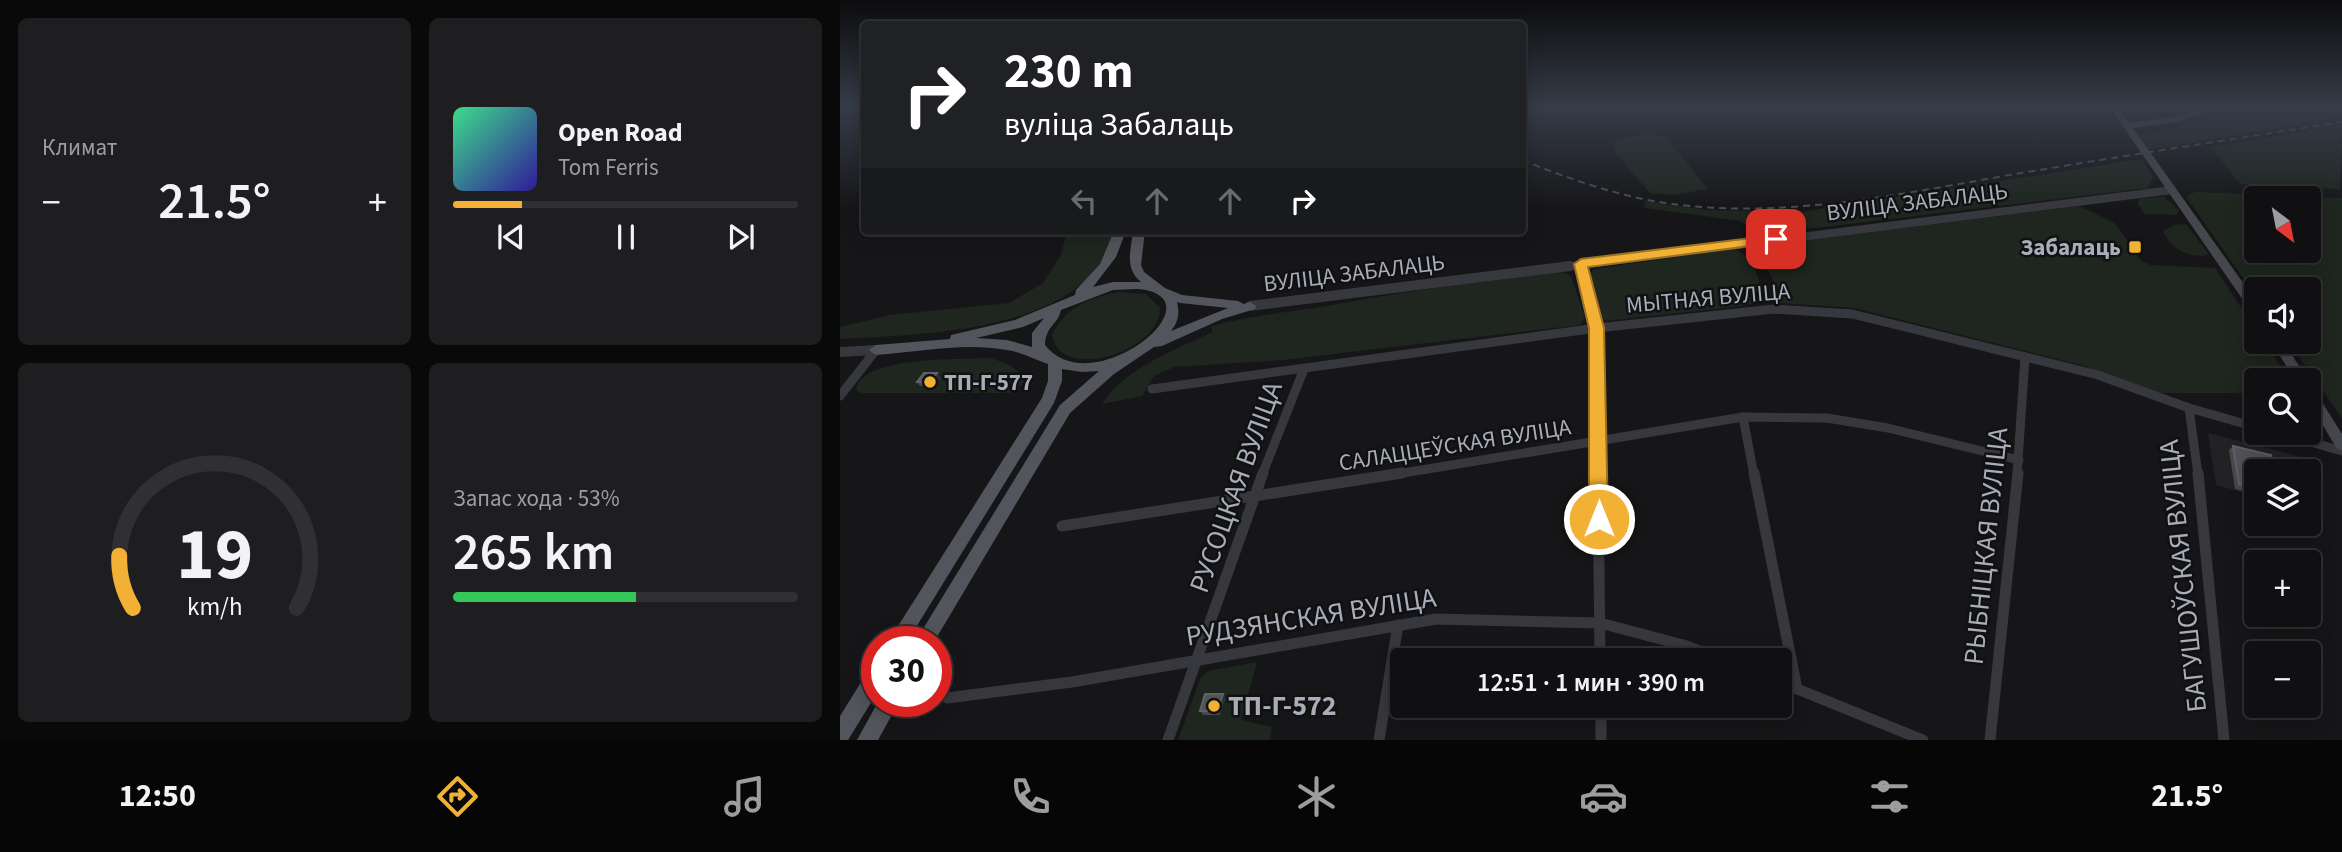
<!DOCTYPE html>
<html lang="ru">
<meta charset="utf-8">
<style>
:root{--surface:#101012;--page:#1e1e20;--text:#f1f3f6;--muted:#9c9d9f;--line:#303032;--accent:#f2b134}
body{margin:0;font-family:"Source Sans 3",sans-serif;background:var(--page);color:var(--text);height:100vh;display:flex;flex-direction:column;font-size:26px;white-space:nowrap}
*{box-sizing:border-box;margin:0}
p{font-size:23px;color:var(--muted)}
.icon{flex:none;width:38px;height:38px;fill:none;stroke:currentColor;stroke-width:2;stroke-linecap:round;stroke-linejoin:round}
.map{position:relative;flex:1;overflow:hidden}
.panel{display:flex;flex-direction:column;gap:18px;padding:18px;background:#09090a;width:840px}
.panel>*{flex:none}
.guide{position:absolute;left:21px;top:21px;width:665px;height:214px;border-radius:7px;box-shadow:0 4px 18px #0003,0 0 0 2px var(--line);background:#202124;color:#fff;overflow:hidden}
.needle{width:46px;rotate:148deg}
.buttons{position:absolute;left:1404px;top:186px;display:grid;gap:14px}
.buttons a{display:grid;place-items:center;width:77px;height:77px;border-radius:7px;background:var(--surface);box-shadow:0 4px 18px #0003,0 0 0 2px var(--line);font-size:35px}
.speed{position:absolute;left:21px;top:626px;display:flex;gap:14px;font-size:35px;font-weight:700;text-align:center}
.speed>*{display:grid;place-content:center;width:91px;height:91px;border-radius:50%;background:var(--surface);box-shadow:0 4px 18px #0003,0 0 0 2px var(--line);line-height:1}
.speed .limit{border:10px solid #d22;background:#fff;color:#111}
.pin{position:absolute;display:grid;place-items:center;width:60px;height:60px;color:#fff;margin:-30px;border-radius:14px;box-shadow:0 4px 10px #0006}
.me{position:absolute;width:77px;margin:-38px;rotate:0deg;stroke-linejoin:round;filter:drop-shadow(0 0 5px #0008)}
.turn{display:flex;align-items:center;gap:24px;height:147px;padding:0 28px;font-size:32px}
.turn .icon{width:91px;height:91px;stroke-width:2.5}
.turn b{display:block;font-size:49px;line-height:60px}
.lanes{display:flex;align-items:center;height:66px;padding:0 28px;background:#0003;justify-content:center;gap:35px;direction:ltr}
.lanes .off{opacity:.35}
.big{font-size:52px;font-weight:600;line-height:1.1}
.panel .widget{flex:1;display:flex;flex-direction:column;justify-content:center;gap:10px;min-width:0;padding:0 24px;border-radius:10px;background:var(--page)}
.panel .dial{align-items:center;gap:0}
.dial svg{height:182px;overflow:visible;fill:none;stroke:var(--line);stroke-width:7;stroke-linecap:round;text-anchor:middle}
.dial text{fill:var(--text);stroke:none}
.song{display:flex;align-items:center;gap:21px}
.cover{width:84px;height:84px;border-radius:10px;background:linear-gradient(135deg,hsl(150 70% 55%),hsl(250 70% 35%))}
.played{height:7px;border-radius:4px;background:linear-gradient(90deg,var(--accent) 20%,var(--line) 20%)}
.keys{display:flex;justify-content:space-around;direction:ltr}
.heat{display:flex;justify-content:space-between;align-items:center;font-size:38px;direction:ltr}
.charge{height:10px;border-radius:5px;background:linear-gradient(90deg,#34c759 53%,var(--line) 0)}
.panel .tiles{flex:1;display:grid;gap:18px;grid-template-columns:repeat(2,1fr)}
.trip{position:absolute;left:550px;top:648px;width:402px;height:70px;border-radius:7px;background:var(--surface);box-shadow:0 4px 18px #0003,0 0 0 2px var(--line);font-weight:600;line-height:70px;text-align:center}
.tab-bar{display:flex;height:112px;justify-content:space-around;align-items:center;background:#060607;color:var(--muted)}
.tab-bar .icon{width:49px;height:49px}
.tab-bar .on{color:var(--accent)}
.tab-bar b{font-size:32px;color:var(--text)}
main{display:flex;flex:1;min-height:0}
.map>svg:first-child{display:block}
</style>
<main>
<section class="panel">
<div class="tiles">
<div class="widget"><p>Климат</p>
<div class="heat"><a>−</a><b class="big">21.5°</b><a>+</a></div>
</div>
<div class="widget">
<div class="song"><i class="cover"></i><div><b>Open Road</b><p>Tom Ferris</p></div></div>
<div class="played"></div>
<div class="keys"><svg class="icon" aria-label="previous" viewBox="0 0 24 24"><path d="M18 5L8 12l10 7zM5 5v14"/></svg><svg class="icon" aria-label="pause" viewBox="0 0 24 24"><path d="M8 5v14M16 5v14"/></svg><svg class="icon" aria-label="next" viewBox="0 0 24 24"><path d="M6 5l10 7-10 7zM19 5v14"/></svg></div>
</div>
<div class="widget dial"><svg viewBox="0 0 100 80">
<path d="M14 69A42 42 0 1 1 86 69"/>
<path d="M14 69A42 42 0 0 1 8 46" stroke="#f2b134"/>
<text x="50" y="56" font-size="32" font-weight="700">19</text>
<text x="50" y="72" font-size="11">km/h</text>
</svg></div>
<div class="widget"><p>Запас хода · 53%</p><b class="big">265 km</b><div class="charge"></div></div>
</div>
</section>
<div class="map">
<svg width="1502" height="740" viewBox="0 0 1502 740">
<rect width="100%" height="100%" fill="#161618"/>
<!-- built -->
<path fill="#222225" d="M1368 433 1469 459 1484 514 1468 510V471H1416V496L1376 485Z"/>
<!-- green -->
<g fill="#1e261f" fill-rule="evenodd">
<path d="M1396 106H1502V117L1309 150 1298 135 1348 125Z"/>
<path d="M1502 125 1500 189 1476 188 1478 184 1472 188 1400 184 1371 147Z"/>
<path d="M805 134 825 136 868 189 833 195 810 193 773 150 775 140Z"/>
<path d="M1301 159 1314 178 1307 188 926 234 913 231 901 221 805 208 804 201 868 210 961 212Z"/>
<path d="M1355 192 1502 198V418L1448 341H1468V289H1416V296L1346 197ZM1416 198H1468V250H1416Z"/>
<path d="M1324 197 1339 210 1337 215 1305 214 1298 204 1299 199Z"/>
<path d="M1239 206 1275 223 1301 261 1311 265 1375 268 1416 329V341H1424L1449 380H1416V393H1319L1244 366 1015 308 939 303 937 287 916 250 921 246Z"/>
<path d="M1346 224 1368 253 1367 255C1348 258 1331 249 1323 231L1334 225Z"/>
<path d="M227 231H273C252 334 81 334 0 339V327L50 315 169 303 203 283 221 255Z"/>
<path d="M893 249C912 253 925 284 919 302L903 306 766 321 761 317 749 275 754 269Z"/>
<path d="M721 272 731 276 745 318 740 325 443 360 334 367 314 376 302 396 262 404C284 368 336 350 372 332V326C413 314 456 312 498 304 572 290 646 281 721 272Z"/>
<path d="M277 292 306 294 320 308C321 352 219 383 212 335 224 308 250 298 277 292Z"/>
<path d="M150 358 166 363 184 375V383L172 393H20L16 390C21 355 121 360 150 358Z"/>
<path d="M417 662 401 720 432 727 430 740H338L360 679 368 671Z"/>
</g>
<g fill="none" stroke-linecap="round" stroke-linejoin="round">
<!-- minor-far2 -->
<path stroke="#37383d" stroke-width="7" d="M741 264 742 268"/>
<!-- minor-far1 -->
<g stroke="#37383d" stroke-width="9">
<path d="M741 266 757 328 758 475"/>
<path d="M312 389 757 328 934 309 1012 314 1053 324 1258 375 1349 408 1416 427"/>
<path d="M0 396 36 350"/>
<path d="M1349 408 1358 475"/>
<path d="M903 417 914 475"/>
<path d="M1435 432 1502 451"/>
<path d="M422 475 464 369"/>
<path d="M551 475 903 417 987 418 1048 428 1179 460"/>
<path d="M1177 475 1185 357"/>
</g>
<!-- minor -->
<g stroke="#37383d" stroke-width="11">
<path d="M758 473 760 660"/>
<path d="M914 473 957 689"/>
<path d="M1358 473 1384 740"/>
<path d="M222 526 562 473"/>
<path d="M940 682 1083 740"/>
<path d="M107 698 232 682 596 619 760 623 847 646 882 660"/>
<path d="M761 705V740"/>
<path d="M328 740 423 473"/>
<path d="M539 740 558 625"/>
<path d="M1150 740 1178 473"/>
</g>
<!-- tertiary-far1 -->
<path stroke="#37383d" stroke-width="8" d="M716 268 1332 190"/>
<!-- tertiary -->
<g stroke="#37383d" stroke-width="10">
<path d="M410 306 730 266"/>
<path d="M0 352 36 350"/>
</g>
<!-- secondary -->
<g fill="#45474d" fill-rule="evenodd">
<path d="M1269 106H1277L1289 123 1335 117 1369 106H1381L1336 122 1293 128 1416 301V314L1412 313Z"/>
<path d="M1431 341H1443L1468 380H1455Z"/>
<path d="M1468 385 1472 386 1502 434V450L1497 449 1468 400Z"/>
</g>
<!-- primary -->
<g fill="#53555c" fill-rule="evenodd">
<path d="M274 231H286L276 257 253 287 273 282H301C284 268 291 250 293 231H305L301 265 304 272 325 288 342 295 398 301 404 304 410 302 416 306 415 309 382 319 322 346 314 347 274 374 230 413 94 642H75L220 405 259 371 242 372 222 369V381L214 403 67 642H48L202 398 208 381V364C194 359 181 352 167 350 124 342 79 352 36 355L29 350 36 345 110 339 111 335 175 320 235 295 236 290 260 264ZM273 290C284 290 296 288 306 290 375 305 250 403 205 345 206 325 218 325 221 310ZM337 302 340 303 388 308 331 331C338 323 340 313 337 302ZM204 318 192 333V347L167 340 136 338 183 327Z"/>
<path d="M37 666V693L8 740H0V716L30 668Z"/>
<path d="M38 702H59L38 740H17Z"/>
</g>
<!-- rail -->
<path stroke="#4a4c52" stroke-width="2" stroke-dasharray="7 5" stroke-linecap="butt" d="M682 160C722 176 761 190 803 199 930 225 1067 192 1193 171 1296 154 1399 138 1502 122"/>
</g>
<!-- wall -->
<g fill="#47494d">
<path d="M97 373 100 378 93 386H80L77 382Z"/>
<path d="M1393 446 1416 471V494L1395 489 1389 450Z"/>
<path d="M385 698 380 715H363L360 711Z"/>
</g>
<!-- shaded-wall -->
<g fill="#2f3033">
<path d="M97 373 100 378 93 386 90 382Z"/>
<path d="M383 694 385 698 380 715 377 711Z"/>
</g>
<!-- building -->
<g fill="#525359" stroke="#5f6168" stroke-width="2">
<path d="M84 373H97L90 382H77Z"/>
<path d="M1393 446 1431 455 1435 471H1416V489L1399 484Z"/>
<path d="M365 694H383L377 711H360Z"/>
</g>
<!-- sky -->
<linearGradient id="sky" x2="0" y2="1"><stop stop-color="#0c0c0d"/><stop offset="0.51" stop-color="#363c48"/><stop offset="1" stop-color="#363c48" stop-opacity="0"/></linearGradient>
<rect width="1502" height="209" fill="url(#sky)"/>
<!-- route -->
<path fill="#f2b134" stroke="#9d7322" stroke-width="2" d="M936 235 941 236V242L748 267 764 328 768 519 765 525H752L749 519V328L734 264 741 259Z"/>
<!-- markers -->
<g fill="#f2b134" stroke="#111113" stroke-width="2.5">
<rect x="1288" y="240" width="14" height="14" rx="3.5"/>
<circle cx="90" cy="382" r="7"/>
<circle cx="374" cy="706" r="7"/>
</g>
<g text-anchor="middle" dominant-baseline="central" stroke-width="5" stroke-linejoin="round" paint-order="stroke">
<!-- street labels -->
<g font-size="23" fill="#a8adb8" stroke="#111113">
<text transform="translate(1077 202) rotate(-7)">ВУЛІЦА ЗАБАЛАЦЬ</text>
<text transform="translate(514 273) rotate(-7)">ВУЛІЦА ЗАБАЛАЦЬ</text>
<text transform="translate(868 298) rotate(-5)">МЫТНАЯ ВУЛІЦА</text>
<text transform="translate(615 445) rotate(-9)">САЛАЦЦЕЎСКАЯ ВУЛІЦА</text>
</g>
<!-- poi labels -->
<g font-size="23" font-weight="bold" fill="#a8adb8" stroke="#111113" text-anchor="end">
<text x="1281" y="247">Забалаць</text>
<text x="104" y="382" text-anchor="start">ТП-Г-577</text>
</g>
<!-- near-street labels -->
<g font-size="28" fill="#a8adb8" stroke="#111113">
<text transform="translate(396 487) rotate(-70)">РУСОЦКАЯ ВУЛІЦА</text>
<text transform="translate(1146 546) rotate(-84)">РЫБНІЦКАЯ ВУЛІЦА</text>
<text transform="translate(1343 576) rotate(-96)">БАГУШОЎСКАЯ ВУЛІЦА</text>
<text transform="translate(471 617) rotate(-9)">РУДЗЯНСКАЯ ВУЛІЦА</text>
</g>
<!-- near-poi labels -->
<g font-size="28" font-weight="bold" fill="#a8adb8" stroke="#111113" text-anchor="start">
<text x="388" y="706">ТП-Г-572</text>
</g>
</g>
</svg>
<div class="buttons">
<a><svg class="needle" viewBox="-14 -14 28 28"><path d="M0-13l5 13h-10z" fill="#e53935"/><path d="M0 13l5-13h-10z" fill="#9c9d9f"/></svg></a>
<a><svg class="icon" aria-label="sound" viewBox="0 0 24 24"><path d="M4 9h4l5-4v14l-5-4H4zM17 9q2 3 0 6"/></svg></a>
<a><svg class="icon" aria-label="search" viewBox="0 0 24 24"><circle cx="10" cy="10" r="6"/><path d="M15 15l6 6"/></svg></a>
<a><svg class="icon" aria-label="layers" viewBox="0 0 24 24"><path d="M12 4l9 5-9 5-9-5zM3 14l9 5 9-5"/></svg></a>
<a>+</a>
<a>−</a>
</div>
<div class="speed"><div class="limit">30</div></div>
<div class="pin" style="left:936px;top:239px;background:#d93025"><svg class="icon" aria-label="arrive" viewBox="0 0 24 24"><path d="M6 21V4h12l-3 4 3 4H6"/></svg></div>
<svg class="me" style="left:759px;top:519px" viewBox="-20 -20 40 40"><circle r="17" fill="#f2b134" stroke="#fff" stroke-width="3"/><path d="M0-11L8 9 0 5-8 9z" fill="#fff"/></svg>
<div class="trip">12:51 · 1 мин · 390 m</div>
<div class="guide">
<div class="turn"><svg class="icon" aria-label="right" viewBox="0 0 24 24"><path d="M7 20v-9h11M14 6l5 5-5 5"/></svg><div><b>230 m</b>вуліца Забалаць</div></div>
<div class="lanes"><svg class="icon off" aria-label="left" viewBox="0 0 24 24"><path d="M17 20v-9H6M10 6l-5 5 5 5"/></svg><svg class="icon off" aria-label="ahead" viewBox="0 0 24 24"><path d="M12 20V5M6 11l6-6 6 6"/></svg><svg class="icon off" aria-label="ahead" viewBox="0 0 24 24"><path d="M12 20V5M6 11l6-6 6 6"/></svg><svg class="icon" aria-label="right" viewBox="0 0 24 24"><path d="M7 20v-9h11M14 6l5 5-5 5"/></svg></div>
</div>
</div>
</main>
<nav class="tab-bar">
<b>12:50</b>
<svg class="icon on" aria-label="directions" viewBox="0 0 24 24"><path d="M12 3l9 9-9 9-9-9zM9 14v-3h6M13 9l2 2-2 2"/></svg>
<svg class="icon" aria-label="music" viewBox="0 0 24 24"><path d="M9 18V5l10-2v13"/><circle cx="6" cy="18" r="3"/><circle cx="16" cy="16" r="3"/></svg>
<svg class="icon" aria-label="phone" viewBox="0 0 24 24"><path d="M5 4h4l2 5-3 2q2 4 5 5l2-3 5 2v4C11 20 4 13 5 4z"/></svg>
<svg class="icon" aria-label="climate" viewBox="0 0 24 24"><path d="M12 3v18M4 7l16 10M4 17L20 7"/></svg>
<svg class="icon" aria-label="car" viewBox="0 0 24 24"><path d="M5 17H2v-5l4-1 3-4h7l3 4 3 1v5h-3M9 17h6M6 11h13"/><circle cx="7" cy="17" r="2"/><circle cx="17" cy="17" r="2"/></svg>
<svg class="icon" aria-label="filters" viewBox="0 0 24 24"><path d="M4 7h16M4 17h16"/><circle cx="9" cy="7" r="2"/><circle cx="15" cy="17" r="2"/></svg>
<b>21.5°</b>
</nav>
